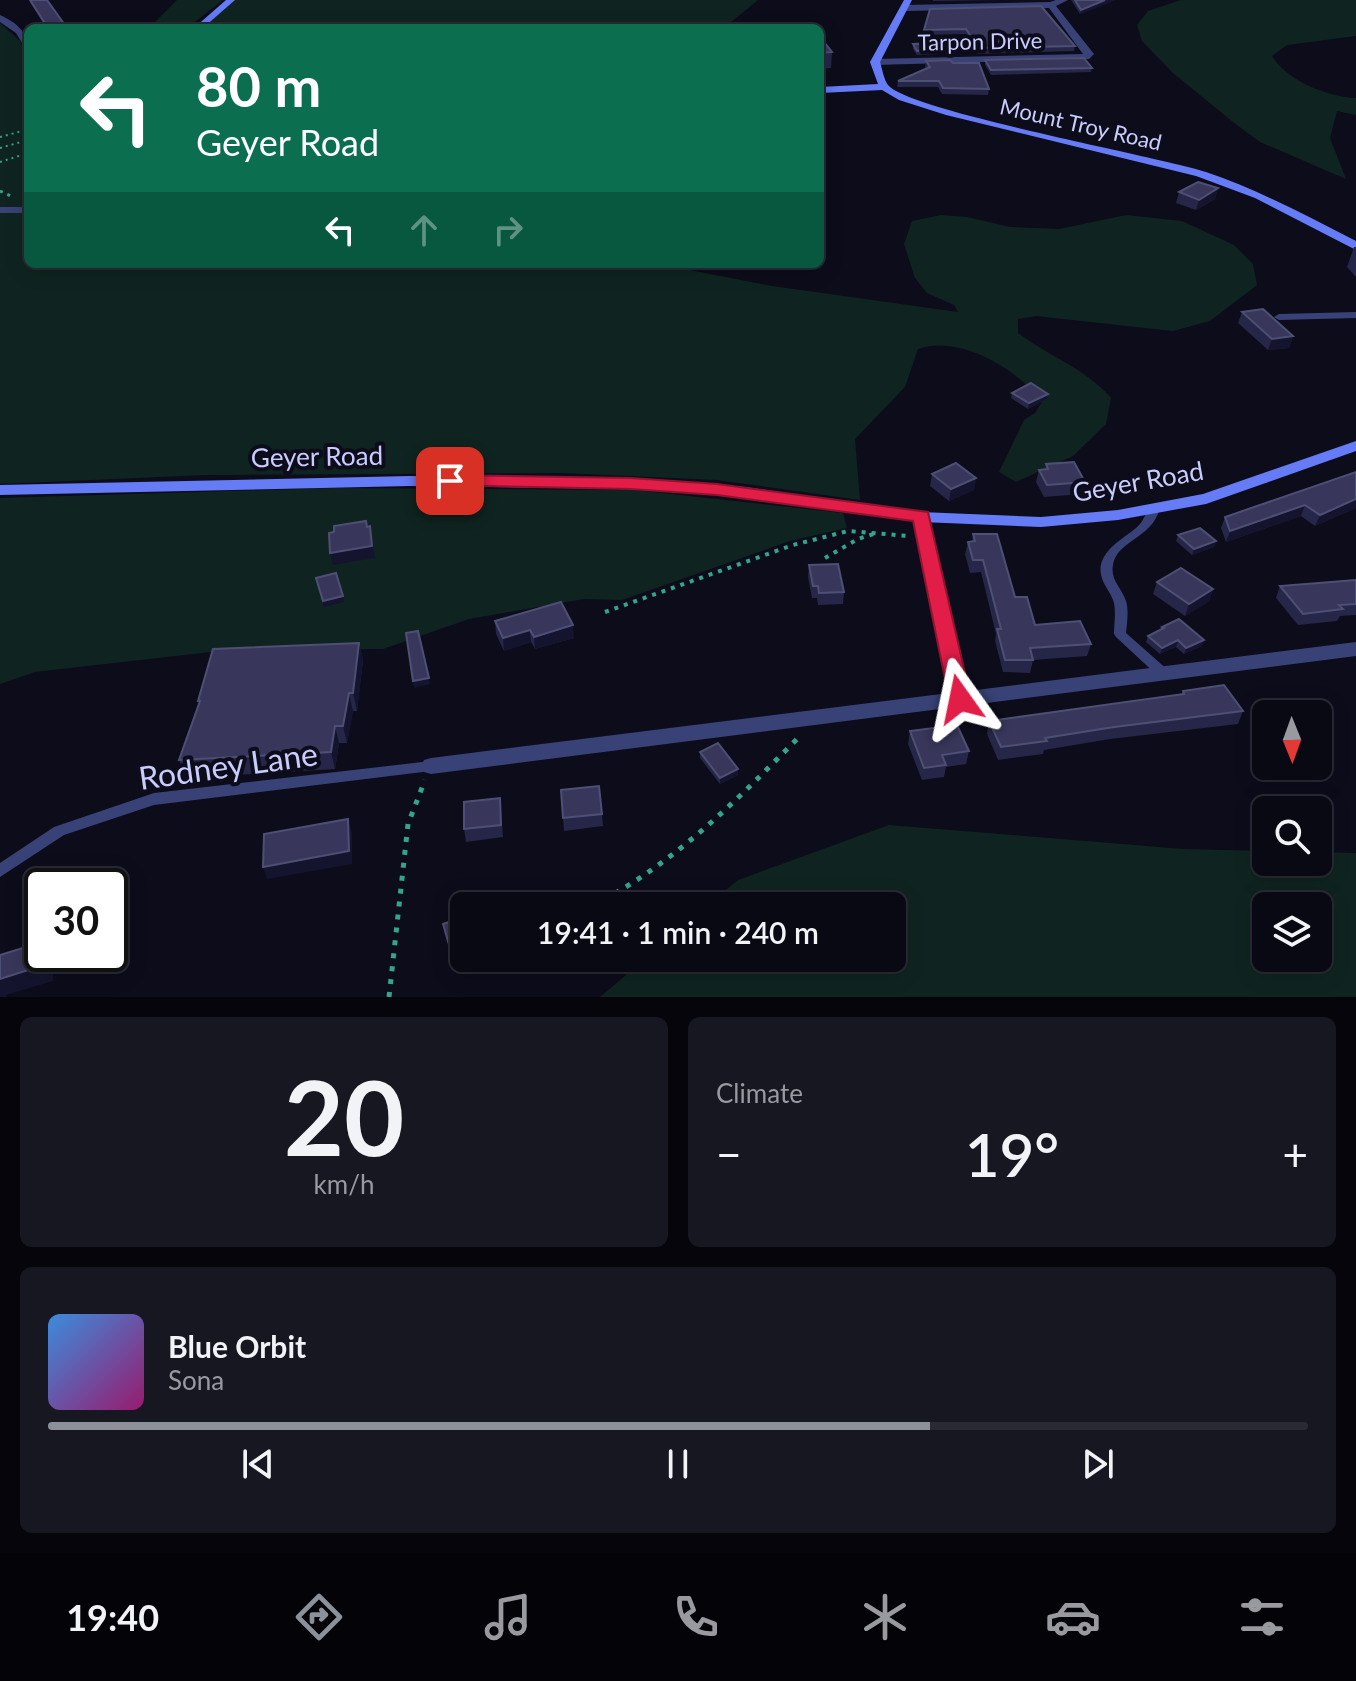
<!DOCTYPE html>
<meta charset="utf-8">
<style>
:root{--surface:#090914;--page:#171722;--text:#f1f3f6;--muted:#999aa0;--line:#292a34;--accent:#8c9099}
body{margin:0;font-family:Lato,sans-serif;background:var(--page);color:var(--text);height:100vh;display:flex;flex-direction:column;font-size:30px;white-space:nowrap}
*{box-sizing:border-box;margin:0}
p{font-size:26px;color:var(--muted)}
.icon{flex:none;width:44px;height:44px;fill:none;stroke:currentColor;stroke-width:2;stroke-linecap:round;stroke-linejoin:round}
.map{position:relative;height:997px;overflow:hidden}
.details{display:flex;flex-direction:column;gap:20px;padding:20px;background:#05050b;flex:1}
.details>*{flex:none}
.guide{position:absolute;left:24px;top:24px;width:800px;height:244px;border-radius:12px;box-shadow:0 4px 20px #0003,0 0 0 2px var(--line);background:#0b6e4f;color:#fff;overflow:hidden}
.needle{width:52px;rotate:179deg}
.fabs{position:absolute;left:1252px;top:700px;display:grid;gap:16px}
.fabs a{display:grid;place-items:center;width:80px;height:80px;border-radius:12px;background:var(--surface);box-shadow:0 4px 20px #0003,0 0 0 2px var(--line);font-size:40px}
.speed{position:absolute;left:24px;top:868px;display:flex;gap:16px;font-size:40px;font-weight:700;text-align:center}
.speed>*{display:grid;place-content:center;width:104px;height:104px;border-radius:50%;background:var(--surface);box-shadow:0 4px 20px #0003,0 0 0 2px var(--line);line-height:1}
.speed .limit{border:4px solid #111;border-radius:12px;background:#fff;color:#111}
.pin{position:absolute;display:grid;place-items:center;width:68px;height:68px;color:#fff;margin:-34px;border-radius:16px;box-shadow:0 4px 12px #0006}
.me{position:absolute;width:88px;margin:-44px;rotate:348deg;stroke-linejoin:round;filter:drop-shadow(0 0 6px #0008)}
.turn{display:flex;align-items:center;gap:28px;height:168px;padding:0 40px;font-size:36px}
.turn .icon{width:104px;height:104px;stroke-width:2.5}
.turn b{display:block;font-size:56px;line-height:68px}
.lanes{display:flex;align-items:center;height:76px;padding:0 40px;background:#0003;justify-content:center;gap:40px;direction:ltr}
.lanes .off{opacity:.35}
.big{font-size:60px;font-weight:600;line-height:1.1}
.details .tile{flex:1;display:flex;flex-direction:column;justify-content:center;gap:12px;min-width:0;padding:0 28px;border-radius:12px;background:var(--page)}
.details .dial{align-items:center;gap:0}
.dial b{font-size:104px;line-height:1}
.song{display:flex;align-items:center;gap:24px}
.cover{width:96px;height:96px;border-radius:12px;background:linear-gradient(135deg,hsl(210 70% 55%),hsl(320 70% 35%))}
.played{height:8px;border-radius:4px;background:linear-gradient(90deg,var(--accent) 70%,var(--line) 70%)}
.keys{display:flex;justify-content:space-around;direction:ltr}
.heat{display:flex;justify-content:space-between;align-items:center;font-size:44px;direction:ltr}
.details .tiles{flex:1;display:grid;gap:20px;grid-template-columns:1fr 1fr}
.tile:last-child{grid-column:span 2}
.trip{position:absolute;left:450px;top:892px;width:456px;height:80px;border-radius:12px;background:var(--surface);box-shadow:0 4px 20px #0003,0 0 0 2px var(--line);font-weight:600;line-height:80px;text-align:center}
.tab-bar{display:flex;height:128px;justify-content:space-around;align-items:center;background:#040408;color:var(--muted)}
.tab-bar .icon{width:56px;height:56px}
.tab-bar .active{color:var(--accent)}
.tab-bar b{font-size:36px;color:var(--text)}
.map>svg:first-child{display:block}
</style>
<div class="map">
<svg width="1356" height="997" viewBox="0 0 1356 997">
<rect width="100%" height="100%" fill="#0c0c1b"/>
<!-- green -->
<g fill="#0f2420" fill-rule="evenodd">
<path d="M177 0H223L187 28H149Z"/>
<path d="M231 0H758L724 28H198Z"/>
<path d="M1181 0H1356V36L1287 45 1272 56C1287 81 1328 97 1356 98V115L1337 111 1330 138 1346 179 1260 142 1233 122 1173 73 1142 41 1137 25 1148 11Z"/>
<path d="M0 23 20 41 28 55V208H0Z"/>
<path d="M28 212V264H659L772 286 958 312 954 305 927 293 915 278 904 244 912 221 941 215 967 217 1010 227 1059 229 1126 215 1182 221 1234 245 1253 264 1257 285 1210 321 1173 331 1036 316 1018 319V333C1050 357 1085 368 1111 398L1106 424 1073 456 1016 482 999 472 1024 420 1035 413 1042 402C1018 369 959 334 918 349L905 387 855 439 860 500 717 480 562 473 205 475 0 484V213Z"/>
<path d="M334 488 635 490 843 513 847 528 790 541 622 600 584 599 469 619 383 649 219 651 35 672 0 684V498Z"/>
<path d="M889 825 1183 849 1266 851V862H1318V852L1356 853V997H600L646 958H892V906H707L738 880ZM1266 906H1318V958H1266Z"/>
</g>
<g fill="none" stroke-linecap="round" stroke-linejoin="round">
<!-- path-far3 -->
<g stroke="#33a58a" stroke-width="2" stroke-dasharray="2 4" stroke-linecap="butt">
<path d="M0 137 26 130"/>
<path d="M0 148 28 140"/>
<path d="M0 162 28 153"/>
</g>
<!-- path-far2 -->
<path stroke="#33a58a" stroke-width="3" stroke-dasharray="3 5" stroke-linecap="butt" d="M0 191 11 196"/>
<!-- path-far1 -->
<g stroke="#33a58a" stroke-width="4" stroke-dasharray="4 6" stroke-linecap="butt">
<path d="M825 558 858 539 877 533"/>
<path d="M605 612 793 545 848 531 909 536"/>
</g>
<!-- path -->
<g stroke="#33a58a" stroke-width="5" stroke-dasharray="5 8" stroke-linecap="butt">
<path d="M592 906C674 864 735 802 799 737"/>
<path d="M389 997 408 824 425 780"/>
</g>
<!-- lane -->
<g fill="#394277" fill-rule="evenodd">
<path d="M436 26 440 27 441 28H433Z"/>
<path d="M1356 312V318L1279 320 1274 317 1279 314Z"/>
<path d="M1154 504 1160 508C1152 539 1117 540 1113 565 1110 580 1122 588 1126 601 1129 610 1127 623 1126 633L1169 671 1170 674 1169 677 1164 679 1159 677 1116 637 1114 634C1114 624 1116 613 1114 603 1112 595 1106 588 1103 581 1092 555 1120 541 1136 528 1146 520 1145 509 1154 504Z"/>
<path d="M431 761 436 762 438 766 436 770 431 771 154 805 64 835 0 877V863L54 827 154 793Z"/>
</g>
<!-- street -->
<g fill="#394277" fill-rule="evenodd">
<path d="M1056 0H1068L1056 6 1094 54 1089 59 875 65 870 62 875 59 1083 54 1049 8 904 11 900 8 904 5 1050 2Z"/>
<path d="M0 15C15 22 28 31 28 49L25 48 16 33 0 22Z"/>
<rect x="0" y="207" width="28" height="6"/>
<path d="M921 512 929 517 968 691 1356 642V656L431 774 424 772 421 766 424 760 431 758 949 693 913 517Z"/>
</g>
<!-- secondary -->
<g fill="#667bf6" fill-rule="evenodd">
<path d="M226 0H235L203 28H194Z"/>
<path d="M904 0H912L880 62C882 68 884 80 888 85 909 111 1156 156 1206 172 1259 190 1307 216 1356 241V250L1255 198 1196 176 946 115 899 100 882 90 820 93V87L878 84 870 62Z"/>
<path d="M1356 441V451L1206 504 1118 520 1041 527 921 522 745 497 631 489 410 486 0 495V485L410 476 631 479 745 487 921 512 1041 517 1118 510 1203 494Z"/>
</g>
</g>
<!-- wall -->
<g fill="#262648">
<path d="M29 0H47L67 28H46Z"/>
<path d="M933 0H1002L933 1Z"/>
<path d="M1071 0H1115L1080 14Z"/>
<path d="M930 9 1075 46 1074 51 978 54 966 34 924 35Z"/>
<path d="M820 37 832 52 831 68 820 69Z"/>
<path d="M913 44 943 50 942 54 917 55 913 49Z"/>
<path d="M985 60 1092 68 1091 72 991 75 985 65Z"/>
<path d="M926 61 953 63 989 89 988 95 942 94 938 87H897L898 81 926 68 925 67Z"/>
<path d="M1218 188 1215 199 1196 210 1176 203 1179 192Z"/>
<path d="M1354 247H1356V277L1347 267Z"/>
<path d="M1242 312 1293 336 1289 348 1268 350 1238 323Z"/>
<path d="M1012 393 1047 399 1028 409 1011 398Z"/>
<path d="M1046 464 1085 482 1082 494 1044 497 1036 482 1039 470H1045Z"/>
<path d="M1356 472V508L1315 526 1301 516 1226 542 1221 528 1225 517Z"/>
<path d="M932 474 976 478 974 490 949 501 930 486Z"/>
<path d="M973 534 1035 625 1091 644 1087 656 1033 660 1030 673 1003 672 995 641 996 634 981 572 970 573 965 554 968 542H972Z"/>
<path d="M1178 535 1216 541 1214 547 1192 555 1176 541Z"/>
<path d="M809 565 844 592 843 604 818 605 817 598H812L808 577Z"/>
<path d="M1356 580V615L1340 616 1337 621 1298 625 1276 598 1280 586Z"/>
<path d="M1157 582 1213 589 1209 601 1185 616 1153 594Z"/>
<path d="M495 621 574 638 535 649 531 642 504 651 496 634Z"/>
<path d="M1162 627 1202 646 1184 654 1176 647 1160 654 1146 642 1148 636 1161 630Z"/>
<path d="M359 643 363 660 357 711H353L347 743H339L335 769 186 778 179 760 199 705 198 701Z"/>
<path d="M1183 691 1243 711 1238 724 1110 739 1044 750 1043 754 998 760 987 734 989 721 1182 694Z"/>
<path d="M910 731 969 751 966 764 946 767 944 777 922 780 908 744Z"/>
<path d="M700 752 738 775 720 784 700 758Z"/>
<path d="M561 790 602 814 603 826 564 831Z"/>
<path d="M501 810 503 837 466 842 464 829Z"/>
<path d="M443 924 464 958H498V959L457 974Z"/>
</g>
<!-- shaded-wall -->
<g fill="#14142e">
<path d="M1105 0H1115L1080 14 1081 10Z"/>
<path d="M1218 188 1215 199 1196 210 1199 200Z"/>
<path d="M1293 336 1289 348 1268 350 1272 339Z"/>
<path d="M1048 394 1047 399 1028 409 1029 403Z"/>
<path d="M976 478 974 490 949 501 951 489Z"/>
<path d="M1356 491V508L1315 526 1320 515Z"/>
<path d="M1305 505 1301 516 1226 542 1230 531Z"/>
<path d="M370 526 375 558 333 565 330 553Z"/>
<path d="M1216 541 1214 547 1192 555 1194 549Z"/>
<path d="M1213 589 1209 601 1185 616 1189 604Z"/>
<path d="M343 596 344 602 324 607 323 601Z"/>
<path d="M573 625 574 638 535 649 534 637Z"/>
<path d="M530 630 531 642 504 651 503 638Z"/>
<path d="M1178 640 1176 647 1160 654 1162 648Z"/>
<path d="M1204 640 1202 646 1184 654 1186 648Z"/>
<path d="M359 643 363 660 357 711 353 693Z"/>
<path d="M429 678 430 684 414 688 413 681Z"/>
<path d="M349 693 353 711 347 743 343 726Z"/>
<path d="M335 726 339 743 335 769 331 752Z"/>
<path d="M738 769V775L720 784V778Z"/>
<path d="M348 819 352 832V864L267 879 263 867Z"/>
<path d="M115 869 121 882 118 919 110 920V907Z"/>
<path d="M44 954H51L53 957V981L6 995V997H0V979Z"/>
<path d="M465 958H498V959L457 974 454 962Z"/>
</g>
<!-- building -->
<g fill="#38375b" stroke="#4e4f74" stroke-width="2">
<path d="M30 0H47L67 28H48Z"/>
<path d="M1075 0H1105L1081 10Z"/>
<path d="M1041 6 1075 46 978 48 966 29 924 30 930 9Z"/>
<path d="M820 37 832 52 820 53Z"/>
<path d="M939 43 943 50 917 51 913 44Z"/>
<path d="M1084 58 1092 68 991 70 985 60Z"/>
<path d="M950 60 953 63H979L989 89 943 88 939 81H898L930 67 926 61Z"/>
<path d="M1198 182 1218 188 1199 200 1179 192Z"/>
<path d="M1263 309 1293 336 1272 339 1242 312Z"/>
<path d="M1031 383 1048 394 1029 403 1012 393Z"/>
<path d="M1074 462 1085 482 1047 485 1039 470 1048 469 1046 464Z"/>
<path d="M956 463 976 478 951 489 932 474Z"/>
<path d="M1356 472V499L1320 515 1305 505 1230 531 1225 517Z"/>
<path d="M366 521 367 527 370 526 372 546 330 553 329 533 334 532V526Z"/>
<path d="M1200 528 1216 541 1194 549 1178 535Z"/>
<path d="M973 534H997L1015 597H1027L1035 625 1080 621 1091 644 1030 648 1033 660H1005L997 629H1001L983 560H973L968 542 975 541Z"/>
<path d="M838 564 844 592 819 593 818 586H813L809 565Z"/>
<path d="M1181 568 1213 589 1189 604 1157 582Z"/>
<path d="M336 573 343 596 323 601 316 578Z"/>
<path d="M1356 580V604L1339 605 1343 609 1303 614 1280 586Z"/>
<path d="M561 602 573 625 534 637 530 630 503 638 495 621Z"/>
<path d="M1179 619 1204 640 1186 648 1178 640 1162 648 1148 636 1164 628 1162 627Z"/>
<path d="M418 631 429 678 413 681 406 633Z"/>
<path d="M359 643 353 693H349L343 726H335L331 752 179 760 200 701H198L213 649Z"/>
<path d="M1224 685 1243 711 1114 727 1045 738 1047 741 1001 747 989 721 1184 694 1183 691Z"/>
<path d="M957 725 969 751 942 755 946 765 924 768 910 731Z"/>
<path d="M718 743 738 769 720 778 700 752Z"/>
<path d="M599 786 602 814 563 818 561 790Z"/>
<path d="M500 798 501 825 464 829V802Z"/>
<path d="M348 819 349 851 263 867 264 834Z"/>
<path d="M115 869 112 906 110 907V886H63L64 880Z"/>
<path d="M464 917 465 958 454 962 443 924Z"/>
<path d="M42 942V954H44V965L0 979V955Z"/>
</g>
<!-- route -->
<path fill="#e11d48" stroke="#92132f" stroke-width="2" d="M450 475 631 478 717 484 928 512 971 699 968 705H952L949 699 913 521 717 495 631 489 443 485 441 481 443 477Z"/>
<g text-anchor="middle" dominant-baseline="central" stroke-width="8" stroke-linejoin="round" paint-order="stroke">
<!-- far-street labels -->
<g font-size="22" fill="#c9ccfc" stroke="#0c0c1b">
<text transform="translate(980 41) rotate(-1)">Tarpon Drive</text>
<text transform="translate(1081 124) rotate(13)">Mount Troy Road</text>
</g>
<!-- street labels -->
<g font-size="26" fill="#c9ccfc" stroke="#0c0c1b">
<text transform="translate(317 456) rotate(-1)">Geyer Road</text>
<text transform="translate(1138 481) rotate(-10)">Geyer Road</text>
</g>
<!-- near-street labels -->
<g font-size="32" fill="#c9ccfc" stroke="#0c0c1b">
<text transform="translate(228 765) rotate(-8)">Rodney Lane</text>
</g>
</g>
</svg>
<div class="fabs">
<a><svg class="needle" viewBox="-14 -14 28 28"><path d="M0-13l5 13h-10z" fill="#e53935"/><path d="M0 13l5-13h-10z" fill="#999aa0"/></svg></a>
<a><svg class="icon" aria-label="search" viewBox="0 0 24 24"><circle cx="10" cy="10" r="6"/><path d="M15 15l6 6"/></svg></a>
<a><svg class="icon" aria-label="layers" viewBox="0 0 24 24"><path d="M12 4l9 5-9 5-9-5zM3 14l9 5 9-5"/></svg></a>
</div>
<div class="speed"><div class="limit">30</div></div>
<div class="pin" style="left:450px;top:481px;background:#d93025"><svg class="icon" aria-label="arrive" viewBox="0 0 24 24"><path d="M6 21V4h12l-3 4 3 4H6"/></svg></div>
<svg class="me" style="left:960px;top:699px" viewBox="-20 -20 40 40"><path d="M0-17L14 15 0 8-14 15z" fill="#e11d48" stroke="#fff" stroke-width="4"/></svg>
<div class="trip">19:41 · 1 min · 240 m</div>
<div class="guide">
<div class="turn"><svg class="icon" aria-label="left" viewBox="0 0 24 24"><path d="M17 20v-9H6M10 6l-5 5 5 5"/></svg><div><b>80 m</b>Geyer Road</div></div>
<div class="lanes"><svg class="icon" aria-label="left" viewBox="0 0 24 24"><path d="M17 20v-9H6M10 6l-5 5 5 5"/></svg><svg class="icon off" aria-label="ahead" viewBox="0 0 24 24"><path d="M12 20V5M6 11l6-6 6 6"/></svg><svg class="icon off" aria-label="right" viewBox="0 0 24 24"><path d="M7 20v-9h11M14 6l5 5-5 5"/></svg></div>
</div>
</div>
<section class="details">
<div class="tiles">
<div class="tile dial"><b>20</b><p>km/h</p></div>
<div class="tile"><p>Climate</p>
<div class="heat"><a>−</a><b class="big">19°</b><a>+</a></div>
</div>
<div class="tile">
<div class="song"><i class="cover"></i><div><b>Blue Orbit</b><p>Sona</p></div></div>
<div class="played"></div>
<div class="keys"><svg class="icon" aria-label="previous" viewBox="0 0 24 24"><path d="M18 5L8 12l10 7zM5 5v14"/></svg><svg class="icon" aria-label="pause" viewBox="0 0 24 24"><path d="M8 5v14M16 5v14"/></svg><svg class="icon" aria-label="next" viewBox="0 0 24 24"><path d="M6 5l10 7-10 7zM19 5v14"/></svg></div>
</div>
</div>
</section>
<nav class="tab-bar">
<b>19:40</b>
<svg class="icon active" aria-label="directions" viewBox="0 0 24 24"><path d="M12 3l9 9-9 9-9-9zM9 14v-3h6M13 9l2 2-2 2"/></svg>
<svg class="icon" aria-label="music" viewBox="0 0 24 24"><path d="M9 18V5l10-2v13"/><circle cx="6" cy="18" r="3"/><circle cx="16" cy="16" r="3"/></svg>
<svg class="icon" aria-label="phone" viewBox="0 0 24 24"><path d="M5 4h4l2 5-3 2q2 4 5 5l2-3 5 2v4C11 20 4 13 5 4z"/></svg>
<svg class="icon" aria-label="climate" viewBox="0 0 24 24"><path d="M12 3v18M4 7l16 10M4 17L20 7"/></svg>
<svg class="icon" aria-label="car" viewBox="0 0 24 24"><path d="M5 17H2v-5l4-1 3-4h7l3 4 3 1v5h-3M9 17h6M6 11h13"/><circle cx="7" cy="17" r="2"/><circle cx="17" cy="17" r="2"/></svg>
<svg class="icon" aria-label="filters" viewBox="0 0 24 24"><path d="M4 7h16M4 17h16"/><circle cx="9" cy="7" r="2"/><circle cx="15" cy="17" r="2"/></svg>
</nav>
